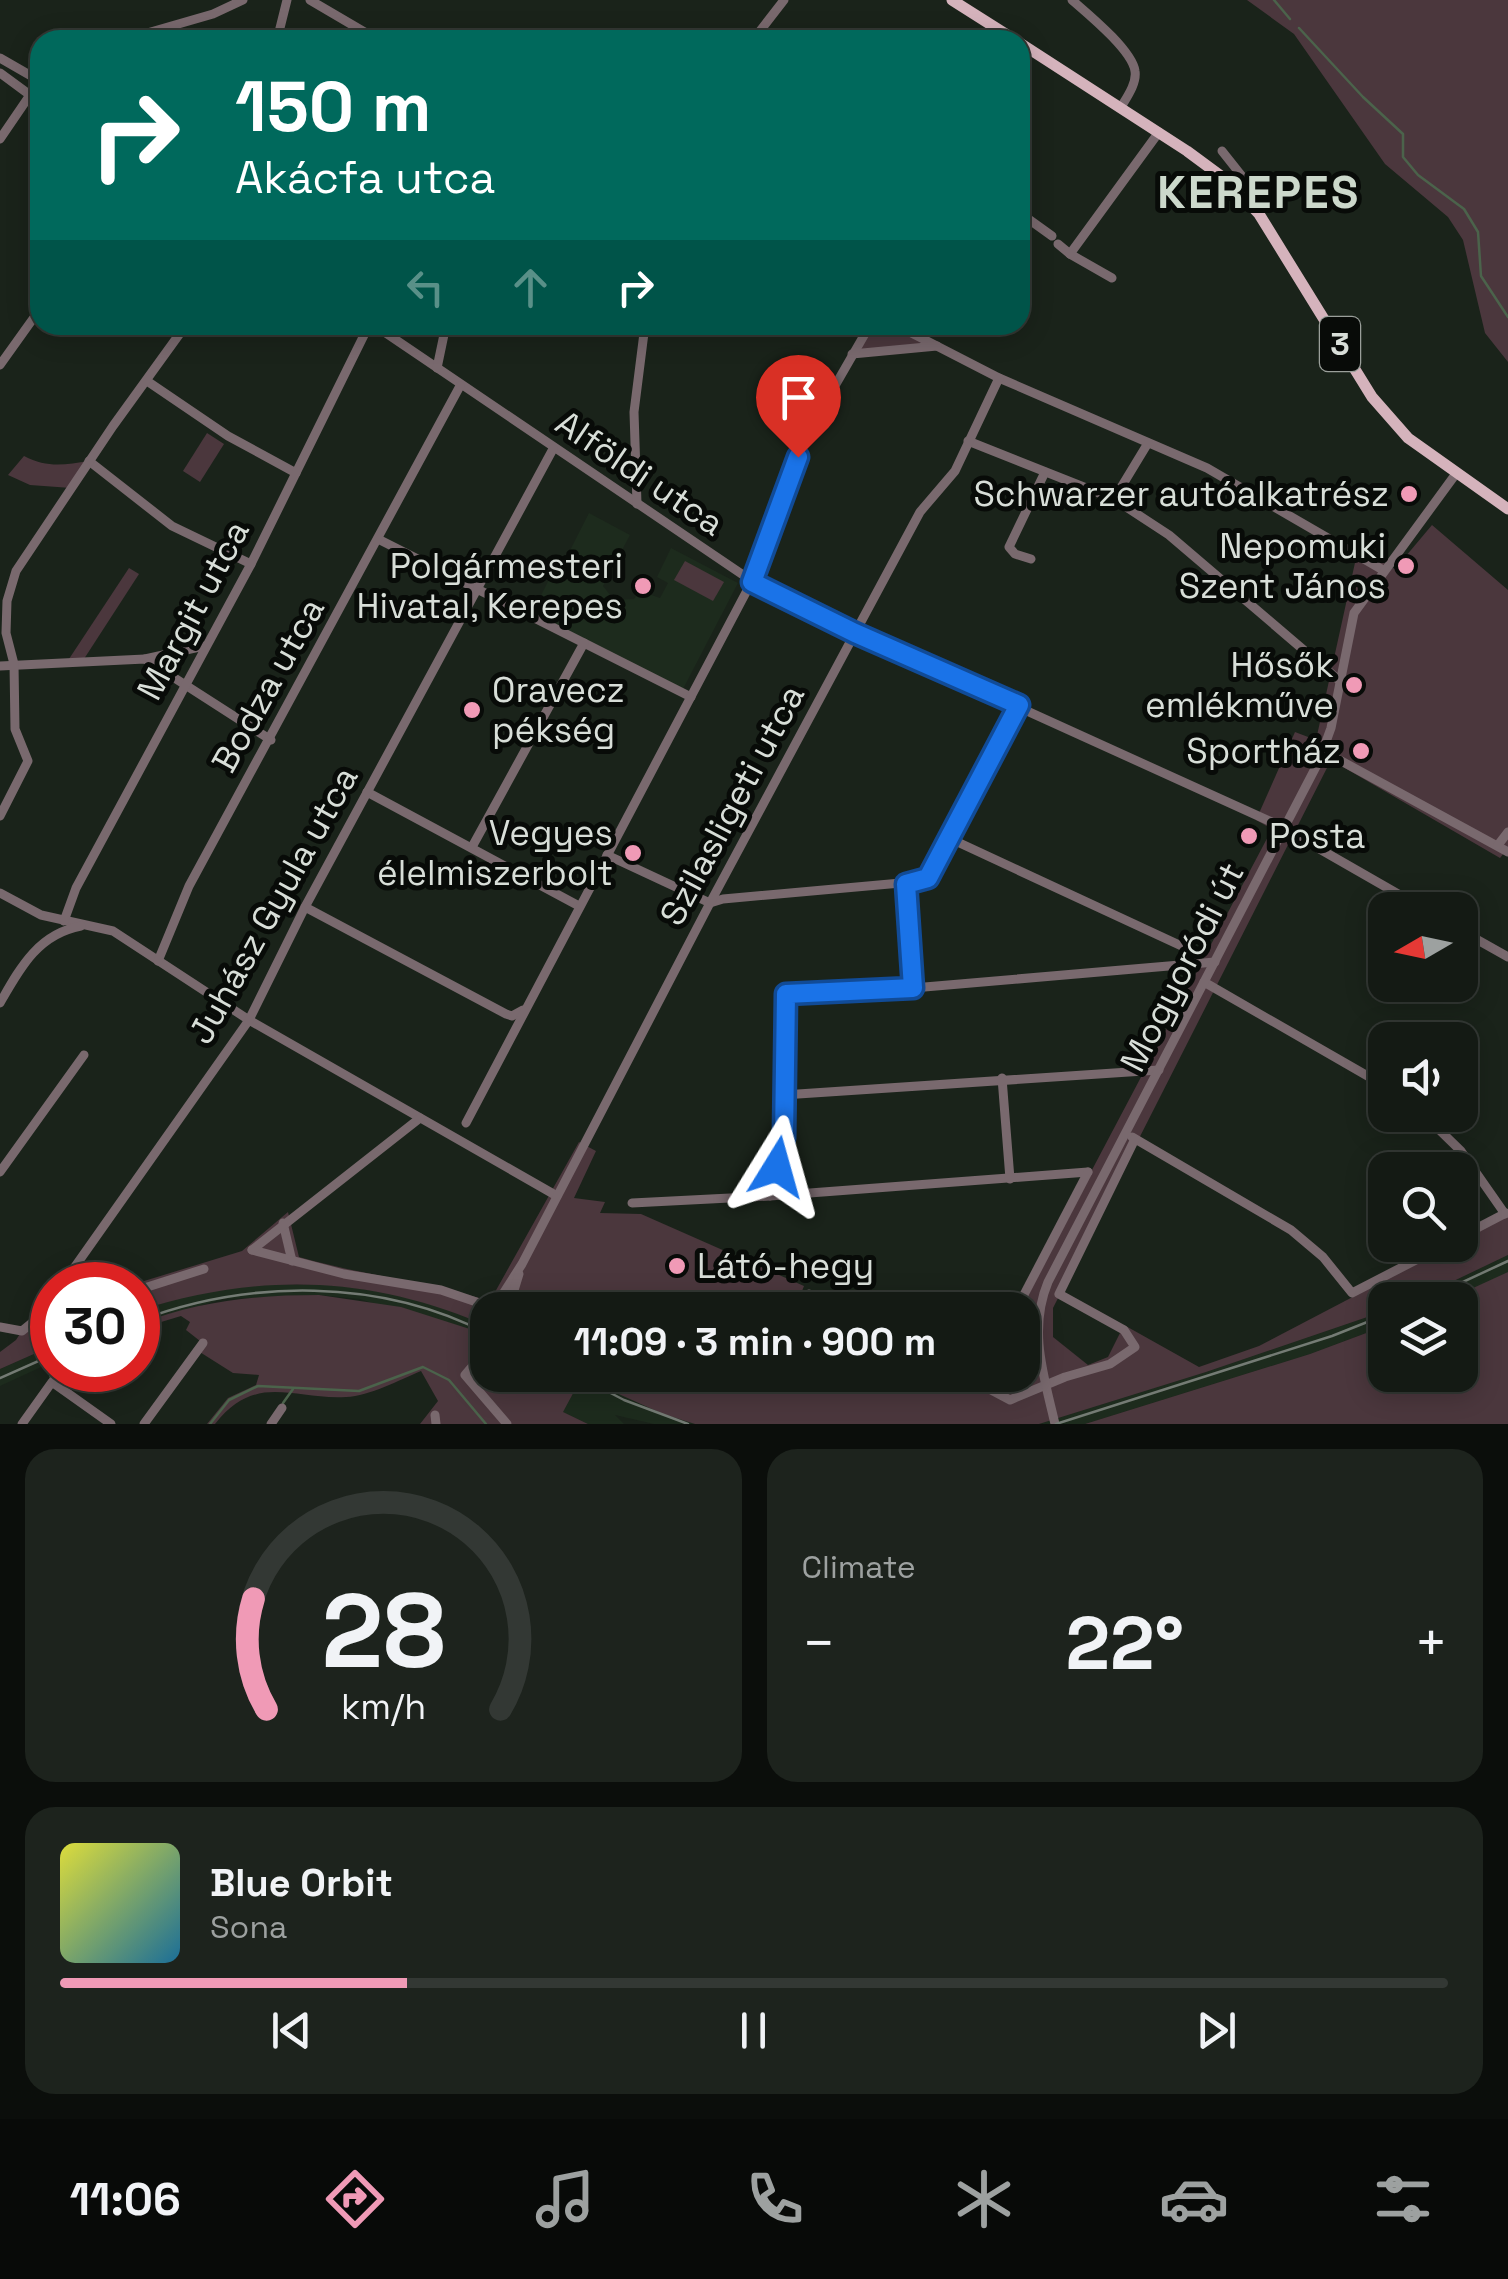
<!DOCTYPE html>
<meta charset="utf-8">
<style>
:root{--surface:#141a14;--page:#1d231d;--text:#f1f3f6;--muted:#9da1a0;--line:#333834;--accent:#f09ab6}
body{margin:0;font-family:"Space Grotesk",sans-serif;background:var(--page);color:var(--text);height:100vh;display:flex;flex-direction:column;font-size:38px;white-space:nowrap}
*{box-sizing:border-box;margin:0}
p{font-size:32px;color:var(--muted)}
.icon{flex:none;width:55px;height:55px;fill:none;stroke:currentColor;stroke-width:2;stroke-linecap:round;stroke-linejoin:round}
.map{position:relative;height:1424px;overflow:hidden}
.sheet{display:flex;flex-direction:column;gap:25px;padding:25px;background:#0b0e0b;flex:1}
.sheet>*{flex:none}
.top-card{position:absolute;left:30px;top:30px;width:1000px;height:305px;border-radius:30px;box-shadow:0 5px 25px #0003,0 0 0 2px var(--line);background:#00695c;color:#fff;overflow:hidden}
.needle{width:65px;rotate:261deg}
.tools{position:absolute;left:1368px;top:892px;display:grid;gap:20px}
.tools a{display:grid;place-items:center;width:110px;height:110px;border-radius:20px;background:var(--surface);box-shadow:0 5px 25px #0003,0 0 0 2px var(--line);font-size:50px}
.speed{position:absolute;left:30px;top:1262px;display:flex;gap:20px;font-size:50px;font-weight:700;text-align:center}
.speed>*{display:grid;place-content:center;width:130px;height:130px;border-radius:50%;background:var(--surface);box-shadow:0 5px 25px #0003,0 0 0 2px var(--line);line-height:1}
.speed .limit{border:15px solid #d22;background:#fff;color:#111}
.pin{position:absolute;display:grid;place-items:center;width:85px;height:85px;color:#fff;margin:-102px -42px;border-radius:50% 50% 50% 0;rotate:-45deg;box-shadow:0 0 10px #0007}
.pin .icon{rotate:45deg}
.me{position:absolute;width:110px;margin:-55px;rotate:8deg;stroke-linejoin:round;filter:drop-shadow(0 0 8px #0008)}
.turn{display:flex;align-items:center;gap:35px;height:210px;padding:0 40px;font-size:45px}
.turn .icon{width:130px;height:130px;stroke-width:2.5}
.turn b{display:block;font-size:70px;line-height:85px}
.lanes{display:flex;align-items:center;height:95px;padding:0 40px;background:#0003;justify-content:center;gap:50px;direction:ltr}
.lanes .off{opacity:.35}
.big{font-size:75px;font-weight:600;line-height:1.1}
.sheet .tile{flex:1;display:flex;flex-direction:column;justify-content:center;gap:15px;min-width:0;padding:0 35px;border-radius:30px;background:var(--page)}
.sheet .dial{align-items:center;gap:0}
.dial svg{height:260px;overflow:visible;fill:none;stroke:var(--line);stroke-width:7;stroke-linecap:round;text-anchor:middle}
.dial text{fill:var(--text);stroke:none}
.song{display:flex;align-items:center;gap:30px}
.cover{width:120px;height:120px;border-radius:15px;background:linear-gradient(135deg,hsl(60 70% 55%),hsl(200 70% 35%))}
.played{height:10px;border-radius:5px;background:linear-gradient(90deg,var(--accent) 25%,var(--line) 25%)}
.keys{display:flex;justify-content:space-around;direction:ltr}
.heat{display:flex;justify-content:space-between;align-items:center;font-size:55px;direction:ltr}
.sheet .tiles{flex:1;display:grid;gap:25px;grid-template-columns:1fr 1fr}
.tile:last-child{grid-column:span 2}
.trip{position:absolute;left:470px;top:1292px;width:570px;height:100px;border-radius:30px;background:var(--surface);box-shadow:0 5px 25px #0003,0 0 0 2px var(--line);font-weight:600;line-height:100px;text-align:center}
.tabs{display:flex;height:160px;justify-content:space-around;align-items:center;background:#080a08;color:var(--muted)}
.tabs .icon{width:70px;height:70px}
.tabs .selected{color:var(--accent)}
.tabs b{font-size:45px;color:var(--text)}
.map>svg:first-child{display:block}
</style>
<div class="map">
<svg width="1508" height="1424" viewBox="0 0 1508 1424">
<rect width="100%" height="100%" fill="#1a231a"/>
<!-- built -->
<g fill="#1d2b1d">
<path d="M589 513 630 535 603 586 614 600 634 599 640 591 660 598 668 583 657 577 671 548 738 583 683 689 547 621 554 610 538 601 557 564 560 570Z"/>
<path d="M1508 1255V1272L1491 1281 1447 1300H1414Z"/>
<path d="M261 1285H335L402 1295 438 1305 480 1323 482 1319 487 1321 488 1341 360 1299 319 1295 223 1299 138 1324V1311L173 1300 218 1289Z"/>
<path d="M1385 1311V1326L1310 1354 1085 1424H1039L1206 1372Z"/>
<path d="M52 1346V1362L0 1386V1369Z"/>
<path d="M555 1375H592L633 1401 695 1424H654L615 1415 624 1424H588L562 1412Z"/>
</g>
<!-- green -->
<g fill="#4b373d">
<path d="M1247 0H1508V362L1485 333 1463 240 1448 217 1385 164 1294 34Z"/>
<path d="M870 325H896L939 346 852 354Z"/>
<path d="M207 433 224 444 200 482 183 471Z"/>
<path d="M24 456C47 468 64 465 89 461L71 488 30 485 8 475Z"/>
<path d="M1432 525 1508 590V848L1500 858 1331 760 1053 1308V1337L1088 1365 1108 1357 1124 1325 1199 1367 1259 1346 1452 1245H1460V1241L1508 1216V1255L1414 1300H1385V1311L1206 1372 1039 1424H695L663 1414 612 1391 613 1386 592 1375H959L979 1385 984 1375H1022V1310H1018L1272 829 1256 820 1295 732 1316 740 1358 549 1395 569Z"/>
<path d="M685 561 724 582 713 601 674 580Z"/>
<path d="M129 568 139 574 82 662H67Z"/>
<path d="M579 1142 596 1151 574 1198 605 1202 600 1213 641 1214 804 1286 800 1296 827 1310H488L487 1321 482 1319 480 1323C366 1275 256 1273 138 1311V1285H131L242 1251 288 1212 299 1257C362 1275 427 1282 490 1301Z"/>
<path d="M1508 1272V1424H1085L1310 1354 1385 1326V1375H1460V1300H1447Z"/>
<path d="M51 1286 52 1346 0 1369V1352L16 1340Z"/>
<path d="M319 1295 401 1307 476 1331 475 1335 487 1341 488 1375H555L577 1386 563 1412 588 1424H420L438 1401 421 1371C399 1380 370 1396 346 1397 292 1400 256 1372 215 1424H207L228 1398 256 1385 259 1375 233 1373 195 1349 200 1341 186 1330 190 1322 181 1316 138 1329V1324C200 1301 253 1295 319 1295Z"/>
</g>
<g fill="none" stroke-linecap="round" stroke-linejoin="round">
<!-- stream -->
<g stroke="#4b634b" stroke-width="2.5">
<path d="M1274 0 1290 19"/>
<path d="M1299 28 1363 97 1403 134V157L1418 175 1464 209 1478 232 1481 276 1508 317"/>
<path d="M36 1330 44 1350"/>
<path d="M48 1366 51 1378"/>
<path d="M283 1403 293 1389"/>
<path d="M210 1424 229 1400 258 1386 359 1391 423 1367 449 1380 486 1424"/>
</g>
<!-- minor -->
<g stroke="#79696e" stroke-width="9">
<path d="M310 0 378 40"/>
<path d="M1072 0C1088 14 1132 50 1135 71 1137 83 1127 97 1121 107"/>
<path d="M123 40 213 14 243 0"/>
<path d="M277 40 287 0"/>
<path d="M753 40 784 0"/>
<path d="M0 58 40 81"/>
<path d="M0 73 30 95 40 96"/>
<path d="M0 139 30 95"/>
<path d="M1222 151 1245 180 1244 196"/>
<path d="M1020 213 1052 236"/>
<path d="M1058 244 1070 254 1112 278"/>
<path d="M1070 254 1159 132"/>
<path d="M374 325 752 581 855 633 1276 824 1426 910"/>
<path d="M896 325 999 378 1207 468 1383 570"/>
<path d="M852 354 937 346"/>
<path d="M0 365 40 309"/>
<path d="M437 368 446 325"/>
<path d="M147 381 228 436 296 473"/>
<path d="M968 441 1114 499 1169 535 1340 681"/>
<path d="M89 461 172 526 251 564"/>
<path d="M1114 499 1148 443"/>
<path d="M637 504 634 412 645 325"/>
<path d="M378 539 691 697"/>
<path d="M1031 559 1015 554 1009 547 1045 472"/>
<path d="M145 659 204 646"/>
<path d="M0 666 145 659 271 740"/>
<path d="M1323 751 1508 852"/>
<path d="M367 792 579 906"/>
<path d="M0 816 28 761 15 729 14 664 6 633 7 601 16 571 113 426 186 325"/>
<path d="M951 839 1188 949 1196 963"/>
<path d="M1498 845 1508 832"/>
<path d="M472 847 584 643"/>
<path d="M607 855 710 903 723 899 923 881 951 839 1019 705"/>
<path d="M906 883 913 988"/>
<path d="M0 893 41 915 113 931 249 1020 557 1196"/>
<path d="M305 907 506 1014 512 1016 523 1010"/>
<path d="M64 921 76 888 251 564 369 325"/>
<path d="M1460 930 1508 957"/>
<path d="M158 961 189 886 460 386"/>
<path d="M1204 982 1385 1086"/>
<path d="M0 1003C20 968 38 934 81 926"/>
<path d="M1002 1078 1010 1179"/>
<path d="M783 1095 1159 1070"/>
<path d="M1424 1115 1461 1151 1505 1214"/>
<path d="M466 1123 752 581 802 443 870 325"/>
<path d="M1132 1137 1291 1230 1323 1257 1352 1293 1445 1245"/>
<path d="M0 1172 84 1055"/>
<path d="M770 1196 784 1138 786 995 913 988 1215 962"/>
<path d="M632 1203 770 1196 1088 1172"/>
<path d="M283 1223 292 1261"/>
<path d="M1460 1237 1506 1213"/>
<path d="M252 1250 344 1274 441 1290 497 1309"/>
<path d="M252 1250 420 1118"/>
<path d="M62 1285 249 1020 305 907 553 449"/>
<path d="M138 1290 204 1269"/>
<path d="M809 1294 839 1310"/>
<path d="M494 1308 522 1264 710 903 920 512 955 471 999 378"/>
<path d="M508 1310 519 1274"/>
<path d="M1016 1310 1088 1172"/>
<path d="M0 1327 22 1331 33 1322 52 1298"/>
<path d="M488 1348 465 1375 507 1424"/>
<path d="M963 1375 1010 1400 1065 1377 1110 1364 1135 1347 1124 1330 1059 1294 1135 1139"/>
<path d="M435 1415 436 1424"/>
<path d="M22 1424 52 1382 111 1424"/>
<path d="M144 1424 203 1343"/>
<path d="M271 1424 282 1408"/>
<path d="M1055 1424C1044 1376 1028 1330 1048 1282L1319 761 1331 728 1354 613 1455 475"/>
</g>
<!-- major -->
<g stroke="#d5b3bc" stroke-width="11">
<path d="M952 0 1015 40"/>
<path d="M1020 43 1187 151 1229 182 1259 214 1372 397 1408 438 1508 509"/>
</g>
<!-- tram -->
<g stroke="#747b74" stroke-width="2.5">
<path d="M1424 1300 1508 1261"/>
<path d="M138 1321C248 1279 381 1278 488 1334"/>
<path d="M576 1375 624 1400 688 1424"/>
<path d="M0 1378 52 1355"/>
<path d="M1056 1424 1332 1336 1385 1315"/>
</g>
</g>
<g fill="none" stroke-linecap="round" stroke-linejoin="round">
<!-- route casing -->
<g stroke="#114b97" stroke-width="25">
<path id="route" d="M777 1167 784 1138 786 994 913 988 906 884 928 878 1019 705 855 633 752 582 798 457"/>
</g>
<!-- route -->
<use href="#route" stroke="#1a73e8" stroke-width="18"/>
</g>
<!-- markers -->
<g fill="#f09ab6" stroke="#080b08" stroke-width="4">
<circle cx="1409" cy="494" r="10"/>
<circle cx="1406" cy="566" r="10"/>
<circle cx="643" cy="586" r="10"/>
<circle cx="1354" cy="685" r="10"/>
<circle cx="472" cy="710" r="10"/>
<circle cx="1361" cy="751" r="10"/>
<circle cx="1249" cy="836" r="10"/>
<circle cx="633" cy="853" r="10"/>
<circle cx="677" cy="1266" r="10"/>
</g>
<g text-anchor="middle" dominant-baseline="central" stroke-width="10" stroke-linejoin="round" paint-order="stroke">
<!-- shield labels -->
<rect fill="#080b08" stroke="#9a9f9a" stroke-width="2.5" x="1320" y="317" width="40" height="54" rx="8"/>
<g font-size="32" font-weight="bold" fill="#d8ded8">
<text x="1340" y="344">3</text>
</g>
<!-- street labels -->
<g font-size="35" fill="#d8ded8" stroke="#080b08">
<text transform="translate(640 473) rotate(34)">Alföldi utca</text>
<text transform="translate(193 610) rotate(-62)">Margit utca</text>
<text transform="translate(268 685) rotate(-61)">Bodza utca</text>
<text transform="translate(732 805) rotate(-62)">Szilasligeti utca</text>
<text transform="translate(273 905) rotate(-61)">Juhász Gyula utca</text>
<text transform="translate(1182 967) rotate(-63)">Mogyoródi út</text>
</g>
<!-- poi labels -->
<g font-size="35" fill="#d8ded8" stroke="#080b08" text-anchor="end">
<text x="1389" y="494">Schwarzer autóalkatrész</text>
<text x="1386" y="546">Nepomuki<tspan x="1386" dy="40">Szent János</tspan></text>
<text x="623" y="566">Polgármesteri<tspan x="623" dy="40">Hivatal, Kerepes</tspan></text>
<text x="1334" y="665">Hősők<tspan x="1334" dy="40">emlékműve</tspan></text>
<text x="492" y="690" text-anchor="start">Oravecz<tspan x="492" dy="40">pékség</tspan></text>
<text x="1341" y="751">Sportház</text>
<text x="613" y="833">Vegyes<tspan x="613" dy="40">élelmiszerbolt</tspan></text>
<text x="1269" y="836" text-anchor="start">Posta</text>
<text x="697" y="1266" text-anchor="start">Látó-hegy</text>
</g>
<!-- district labels -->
<g font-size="45" font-weight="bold" letter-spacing="2.5" fill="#ccd8cb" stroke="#080b08">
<text x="1259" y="192">KEREPES</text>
</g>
</g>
</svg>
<div class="tools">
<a><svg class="needle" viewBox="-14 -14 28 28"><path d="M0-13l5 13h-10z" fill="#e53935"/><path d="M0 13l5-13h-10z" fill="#9da1a0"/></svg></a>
<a><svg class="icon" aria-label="sound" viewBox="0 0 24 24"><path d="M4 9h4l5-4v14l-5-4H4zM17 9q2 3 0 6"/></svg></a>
<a><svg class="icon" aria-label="search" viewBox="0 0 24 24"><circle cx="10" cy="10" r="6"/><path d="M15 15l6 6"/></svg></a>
<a><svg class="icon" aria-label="layers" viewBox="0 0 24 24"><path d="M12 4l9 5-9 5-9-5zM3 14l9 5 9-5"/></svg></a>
</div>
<div class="speed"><div class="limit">30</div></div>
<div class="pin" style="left:798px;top:457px;background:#d93025"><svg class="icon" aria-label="arrive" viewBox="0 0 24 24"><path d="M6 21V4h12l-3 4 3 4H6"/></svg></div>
<svg class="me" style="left:777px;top:1167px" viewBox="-20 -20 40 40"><path d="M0-17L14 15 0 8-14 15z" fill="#1a73e8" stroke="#fff" stroke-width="4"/></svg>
<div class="trip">11:09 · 3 min · 900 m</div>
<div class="top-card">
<div class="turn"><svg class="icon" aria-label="right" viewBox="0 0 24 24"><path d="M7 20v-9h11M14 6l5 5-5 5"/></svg><div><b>150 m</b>Akácfa utca</div></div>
<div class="lanes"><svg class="icon off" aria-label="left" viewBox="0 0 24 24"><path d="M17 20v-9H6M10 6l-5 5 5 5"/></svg><svg class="icon off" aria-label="ahead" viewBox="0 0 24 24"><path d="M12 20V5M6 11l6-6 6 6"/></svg><svg class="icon" aria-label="right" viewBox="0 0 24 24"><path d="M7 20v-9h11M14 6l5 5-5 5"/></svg></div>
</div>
</div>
<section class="sheet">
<div class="tiles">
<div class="tile dial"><svg viewBox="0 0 100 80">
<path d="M14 69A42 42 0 1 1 86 69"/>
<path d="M14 69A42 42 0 0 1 10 35" stroke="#f09ab6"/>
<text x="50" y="56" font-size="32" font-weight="700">28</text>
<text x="50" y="72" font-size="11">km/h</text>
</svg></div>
<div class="tile"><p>Climate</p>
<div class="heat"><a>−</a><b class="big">22°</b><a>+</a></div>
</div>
<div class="tile">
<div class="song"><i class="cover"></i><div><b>Blue Orbit</b><p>Sona</p></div></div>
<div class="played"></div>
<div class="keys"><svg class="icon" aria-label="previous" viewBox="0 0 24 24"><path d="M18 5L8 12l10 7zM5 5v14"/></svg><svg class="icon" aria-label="pause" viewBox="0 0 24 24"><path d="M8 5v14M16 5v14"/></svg><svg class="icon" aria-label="next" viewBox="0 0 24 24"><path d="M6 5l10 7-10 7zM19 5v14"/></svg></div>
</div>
</div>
</section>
<nav class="tabs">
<b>11:06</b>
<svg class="icon selected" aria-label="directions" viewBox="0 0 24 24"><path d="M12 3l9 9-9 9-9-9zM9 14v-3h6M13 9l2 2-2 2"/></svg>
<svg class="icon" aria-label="music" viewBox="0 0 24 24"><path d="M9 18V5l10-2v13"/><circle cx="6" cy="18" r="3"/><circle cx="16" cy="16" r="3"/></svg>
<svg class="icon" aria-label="phone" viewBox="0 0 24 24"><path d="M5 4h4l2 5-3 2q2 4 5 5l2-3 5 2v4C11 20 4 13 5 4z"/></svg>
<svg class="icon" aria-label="climate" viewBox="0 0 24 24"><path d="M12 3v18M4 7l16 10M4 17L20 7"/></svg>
<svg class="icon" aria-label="car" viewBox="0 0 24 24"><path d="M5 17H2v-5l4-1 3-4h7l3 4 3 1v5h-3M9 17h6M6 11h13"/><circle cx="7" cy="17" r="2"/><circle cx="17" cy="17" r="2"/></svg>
<svg class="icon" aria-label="filters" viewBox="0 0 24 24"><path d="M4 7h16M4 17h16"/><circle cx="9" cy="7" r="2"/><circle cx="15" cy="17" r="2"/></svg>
</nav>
